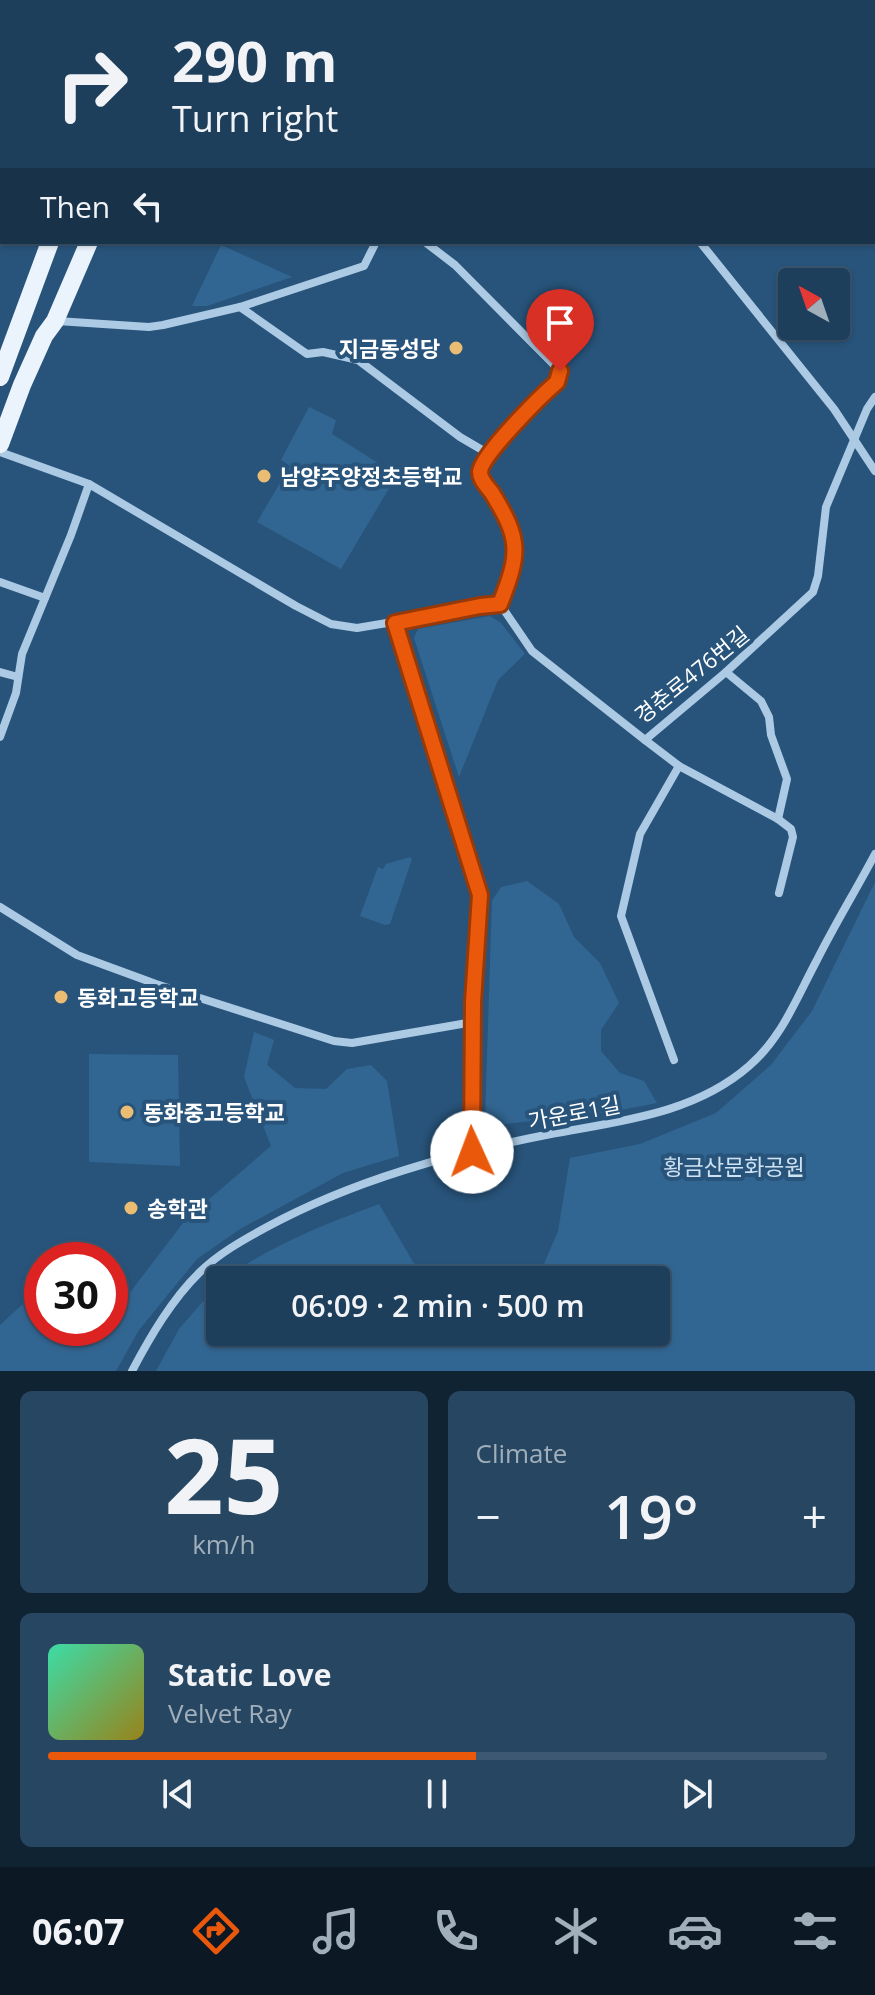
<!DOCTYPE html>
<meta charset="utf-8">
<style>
:root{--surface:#1e3f5c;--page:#264662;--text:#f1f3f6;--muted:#a1afbb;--line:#3c5872;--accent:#ea580c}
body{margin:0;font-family:"Open Sans","Noto Sans KR",sans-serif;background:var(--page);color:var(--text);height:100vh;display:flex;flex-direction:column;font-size:30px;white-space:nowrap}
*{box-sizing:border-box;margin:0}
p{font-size:26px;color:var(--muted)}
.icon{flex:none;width:44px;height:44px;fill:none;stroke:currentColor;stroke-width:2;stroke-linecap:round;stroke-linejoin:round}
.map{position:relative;height:1371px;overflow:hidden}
.panel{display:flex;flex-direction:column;gap:20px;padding:20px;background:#102333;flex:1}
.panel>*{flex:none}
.hud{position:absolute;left:0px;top:0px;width:876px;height:244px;box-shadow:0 2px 6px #0004,0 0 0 2px var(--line);background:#1e3f5c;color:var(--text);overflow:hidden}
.needle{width:52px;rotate:320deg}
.controls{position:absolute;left:778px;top:268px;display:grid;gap:16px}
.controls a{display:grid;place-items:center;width:72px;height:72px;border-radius:8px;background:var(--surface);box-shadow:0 2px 6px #0004,0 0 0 2px var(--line);font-size:40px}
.speed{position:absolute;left:24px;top:1242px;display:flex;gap:16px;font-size:40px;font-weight:700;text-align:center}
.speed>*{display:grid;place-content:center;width:104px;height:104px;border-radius:50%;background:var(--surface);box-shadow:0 2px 6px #0004,0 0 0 2px var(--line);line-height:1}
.speed .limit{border:12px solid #d22;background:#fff;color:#111}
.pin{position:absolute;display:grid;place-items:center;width:68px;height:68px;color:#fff;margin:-82px -34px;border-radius:50% 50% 50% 0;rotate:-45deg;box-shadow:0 0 8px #0007}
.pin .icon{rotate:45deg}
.me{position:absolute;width:88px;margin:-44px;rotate:358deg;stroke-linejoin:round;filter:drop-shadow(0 0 6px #0008)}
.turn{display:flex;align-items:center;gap:28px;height:168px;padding:0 40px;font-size:36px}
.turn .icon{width:104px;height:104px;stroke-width:2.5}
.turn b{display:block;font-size:56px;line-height:68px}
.then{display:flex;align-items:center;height:76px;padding:0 40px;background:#0003;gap:16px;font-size:30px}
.big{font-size:60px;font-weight:600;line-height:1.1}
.panel .widget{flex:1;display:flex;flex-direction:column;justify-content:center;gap:12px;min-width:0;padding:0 28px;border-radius:12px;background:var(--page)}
.panel .dial{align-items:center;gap:0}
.dial b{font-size:104px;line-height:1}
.song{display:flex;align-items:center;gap:24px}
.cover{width:96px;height:96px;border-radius:12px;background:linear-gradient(135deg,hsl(160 70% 55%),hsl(50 70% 35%))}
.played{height:8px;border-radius:4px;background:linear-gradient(90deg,var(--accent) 55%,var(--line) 55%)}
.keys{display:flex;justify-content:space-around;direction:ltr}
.heat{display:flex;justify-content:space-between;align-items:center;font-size:44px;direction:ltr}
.panel .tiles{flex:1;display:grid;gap:20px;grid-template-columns:1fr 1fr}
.widget:last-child{grid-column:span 2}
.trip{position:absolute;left:206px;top:1266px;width:464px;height:80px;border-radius:8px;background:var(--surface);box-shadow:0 2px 6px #0004,0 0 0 2px var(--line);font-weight:600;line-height:80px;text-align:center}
.menu{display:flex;height:128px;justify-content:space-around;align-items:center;background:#0c1925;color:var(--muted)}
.menu .icon{width:56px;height:56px}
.menu .selected{color:var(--accent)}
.menu b{font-size:36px;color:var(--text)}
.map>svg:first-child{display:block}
</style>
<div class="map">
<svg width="875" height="1371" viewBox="0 0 875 1371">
<rect width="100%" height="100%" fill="#28547b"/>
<!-- green -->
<g fill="#326692">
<path d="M221 245 292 277 207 306H192Z"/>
<path d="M309 407 336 420 332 434 397 475 341 569 257 522 290 466 281 460Z"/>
<path d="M490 616 501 623 525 654 498 680 459 777 414 638 418 629Z"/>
<path d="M410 857 412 859 390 924 385 925 360 916 378 867 383 869 386 864Z"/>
<path d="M527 881 559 904 574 937 600 963 619 1003 601 1030V1051L620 1073 644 1081 657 1103C602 1115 547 1118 492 1126L485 1119 492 901 501 887Z"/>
<path d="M875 882V1371H156L179 1329 220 1282V1332H656V1280H537L558 1231 570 1158 640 1144 716 1113 771 1065 812 1011Z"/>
<path d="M254 1032 274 1040 267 1065 295 1088 326 1089 347 1069 371 1065 387 1081 399 1156 343 1173 240 1229 197 1259 139 1330 116 1371H0V1325L35 1293 42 1296V1328H110V1308L122 1303 186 1219 271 1146 244 1077Z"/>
<path d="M89 1054 178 1055 180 1166 89 1162Z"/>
<path d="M379 1204 413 1262 435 1280H223C271 1245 323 1225 379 1204Z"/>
</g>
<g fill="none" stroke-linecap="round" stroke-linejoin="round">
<!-- minor -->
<g stroke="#accae4" stroke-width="8">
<path d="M517 0 522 2"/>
<path d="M782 0 786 2"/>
<path d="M327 2 328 0"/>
<path d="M483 2 484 0"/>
<path d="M808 2 809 0"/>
<path d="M874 41 875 42"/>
<path d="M874 158 875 159"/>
<path d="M425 242 455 265 560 371 557 382C542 395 481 455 480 472 480 480 487 486 492 493 521 540 520 553 500 604L532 651 645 740 726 672 813 592 818 576 826 507 867 409 875 397"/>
<path d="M700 242 834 409 875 471"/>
<path d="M240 307 307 354 323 352 358 360 460 437 489 454"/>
<path d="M57 321 149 327 163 325 240 307 364 266 376 242"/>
<path d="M0 452 89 484 296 606 331 624 357 628 500 604"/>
<path d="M0 582 45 598"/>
<path d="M395 623 480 895 473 1002 472 1152"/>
<path d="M0 672 18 677"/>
<path d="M726 672 761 701 769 717 771 735 787 779 778 819"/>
<path d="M0 737 16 693 22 654 71 535 89 484"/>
<path d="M645 740 679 766 640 834 621 916 674 1060"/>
<path d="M679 766 778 819 791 829 793 837 779 893"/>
<path d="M0 907 77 955 156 984 334 1041 352 1043 473 1022"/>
<path d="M132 1371C150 1337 172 1299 200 1272 218 1254 243 1240 265 1228 353 1180 453 1153 551 1134 620 1121 694 1114 749 1066 782 1038 797 997 817 960 835 924 856 890 875 854"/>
</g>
<!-- primary -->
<g stroke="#ebf3fc" stroke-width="18">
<path d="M147 2 148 0"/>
<path d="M182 2 183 0"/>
<path d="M0 377 50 242"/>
<path d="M0 444 22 385 44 336 55 321 89 242"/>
</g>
<!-- rail -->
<g stroke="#fff" stroke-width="4" stroke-dasharray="14 6" stroke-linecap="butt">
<path d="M46 2 47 0"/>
<path d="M59 2 60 0"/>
<path d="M0 117 2 112"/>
<path d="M0 142 2 137"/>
</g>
</g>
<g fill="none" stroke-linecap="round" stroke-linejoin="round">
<!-- route casing -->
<g stroke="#983908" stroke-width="20">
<path id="route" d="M472 1152 473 1002 480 895 395 623 480 606 500 604C520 553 521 540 492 493 487 486 480 480 480 472 481 455 542 395 557 382L560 371"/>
</g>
<!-- route -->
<use href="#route" stroke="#ea580c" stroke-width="14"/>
</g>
<!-- markers -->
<g fill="#ebbd72" stroke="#28547b" stroke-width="3">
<circle cx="456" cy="348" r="8"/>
<circle cx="264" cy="476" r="8"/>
<circle cx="61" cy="997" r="8"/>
<circle cx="127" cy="1112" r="8"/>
<circle cx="131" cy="1208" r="8"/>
</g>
<g text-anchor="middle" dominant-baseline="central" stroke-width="8" stroke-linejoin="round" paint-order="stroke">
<!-- poi labels -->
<g font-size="22" font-weight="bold" fill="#fff" stroke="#28547b" text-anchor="start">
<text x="440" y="348" text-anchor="end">지금동성당</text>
<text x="280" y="476">남양주양정초등학교</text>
<text x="77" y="997">동화고등학교</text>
<text x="143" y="1112">동화중고등학교</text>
<text x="147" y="1208">송학관</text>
</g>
<!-- street labels -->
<g font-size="22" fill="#fff" stroke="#28547b">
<text transform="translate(691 674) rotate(-39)">경춘로476번길</text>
<text transform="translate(574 1112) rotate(-11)">가운로1길</text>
</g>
<!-- park labels -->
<g font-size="22" fill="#cee2f3" stroke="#28547b">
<text x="734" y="1166">황금산문화공원</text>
</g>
</g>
</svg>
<div class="controls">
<a><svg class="needle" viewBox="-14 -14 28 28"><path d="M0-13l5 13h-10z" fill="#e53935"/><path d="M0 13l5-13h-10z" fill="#a1afbb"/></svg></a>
</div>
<div class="speed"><div class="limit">30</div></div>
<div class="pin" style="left:560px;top:371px;background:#d93025"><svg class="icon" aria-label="arrive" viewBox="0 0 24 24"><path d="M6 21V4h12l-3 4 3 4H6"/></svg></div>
<svg class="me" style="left:472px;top:1152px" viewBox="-20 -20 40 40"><circle r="19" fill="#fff"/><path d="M0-13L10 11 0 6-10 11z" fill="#ea580c"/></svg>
<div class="trip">06:09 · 2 min · 500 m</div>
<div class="hud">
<div class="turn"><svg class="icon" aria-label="right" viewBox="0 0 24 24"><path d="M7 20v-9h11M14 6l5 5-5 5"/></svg><div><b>290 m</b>Turn right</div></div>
<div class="then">Then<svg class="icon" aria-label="left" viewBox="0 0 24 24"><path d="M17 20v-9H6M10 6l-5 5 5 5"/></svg></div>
</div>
</div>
<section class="panel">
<div class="tiles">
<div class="widget dial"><b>25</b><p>km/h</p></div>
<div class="widget"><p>Climate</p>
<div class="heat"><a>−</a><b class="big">19°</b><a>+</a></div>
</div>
<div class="widget">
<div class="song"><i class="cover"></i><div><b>Static Love</b><p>Velvet Ray</p></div></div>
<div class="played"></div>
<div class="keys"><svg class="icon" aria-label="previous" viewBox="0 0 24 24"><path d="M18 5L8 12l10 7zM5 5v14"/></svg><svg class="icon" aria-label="pause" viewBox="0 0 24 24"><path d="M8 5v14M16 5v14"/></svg><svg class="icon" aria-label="next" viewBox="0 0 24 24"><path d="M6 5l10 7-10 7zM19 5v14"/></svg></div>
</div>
</div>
</section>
<nav class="menu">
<b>06:07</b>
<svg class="icon selected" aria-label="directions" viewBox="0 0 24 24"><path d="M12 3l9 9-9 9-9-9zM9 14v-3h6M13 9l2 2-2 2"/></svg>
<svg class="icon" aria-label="music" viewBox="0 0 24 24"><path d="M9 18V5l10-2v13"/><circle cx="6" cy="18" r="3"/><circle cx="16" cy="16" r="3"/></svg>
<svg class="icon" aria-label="phone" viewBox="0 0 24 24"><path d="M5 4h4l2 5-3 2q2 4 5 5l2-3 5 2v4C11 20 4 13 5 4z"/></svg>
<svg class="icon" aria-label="climate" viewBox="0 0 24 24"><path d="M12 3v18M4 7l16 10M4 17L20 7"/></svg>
<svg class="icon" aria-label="car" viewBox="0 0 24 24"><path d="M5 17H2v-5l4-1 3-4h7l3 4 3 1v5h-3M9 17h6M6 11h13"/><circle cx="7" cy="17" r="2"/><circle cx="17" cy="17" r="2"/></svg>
<svg class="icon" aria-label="filters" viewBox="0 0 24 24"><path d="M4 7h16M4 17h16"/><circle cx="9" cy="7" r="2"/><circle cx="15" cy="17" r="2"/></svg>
</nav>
